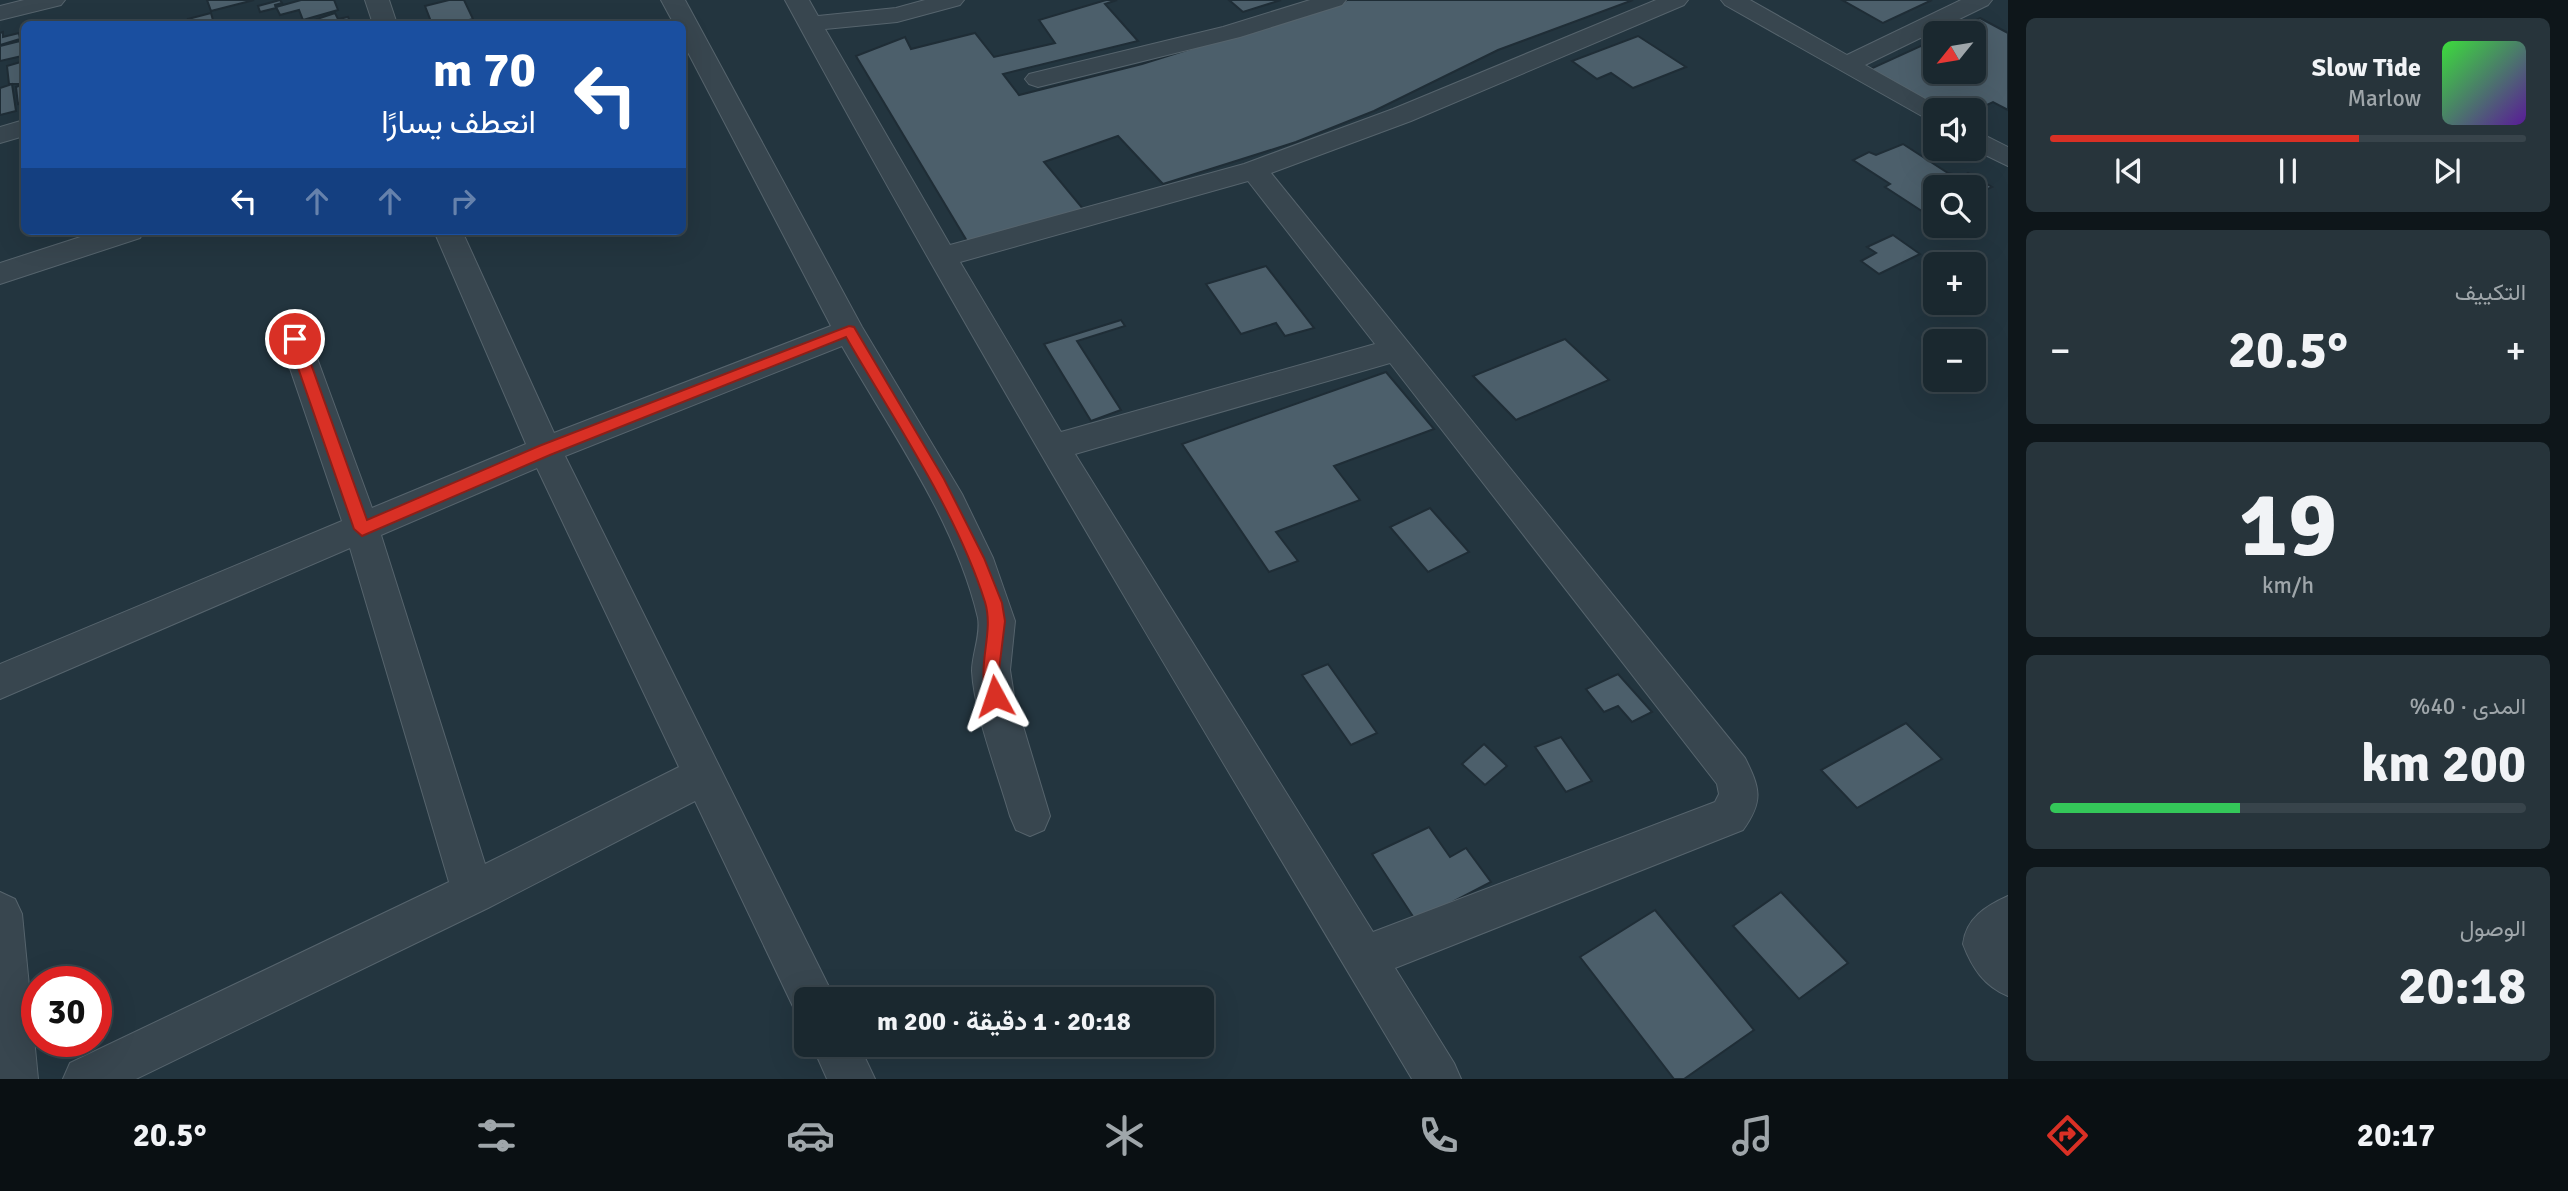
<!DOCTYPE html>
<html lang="ar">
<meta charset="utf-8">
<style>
:root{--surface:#1a282f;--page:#27343b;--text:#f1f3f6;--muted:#9fa6aa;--line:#38444b;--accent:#d93025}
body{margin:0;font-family:Signika,Vazirmatn,sans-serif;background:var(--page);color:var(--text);direction:rtl;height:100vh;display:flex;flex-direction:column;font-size:26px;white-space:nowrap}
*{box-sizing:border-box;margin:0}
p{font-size:23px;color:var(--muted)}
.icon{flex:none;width:38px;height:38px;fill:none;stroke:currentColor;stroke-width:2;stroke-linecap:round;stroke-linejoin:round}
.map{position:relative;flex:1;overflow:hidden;direction:ltr}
.sheet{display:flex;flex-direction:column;gap:18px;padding:18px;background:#0e161a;width:560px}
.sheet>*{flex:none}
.guide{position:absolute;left:21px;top:21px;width:665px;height:214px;border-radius:10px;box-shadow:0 7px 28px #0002,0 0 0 2px var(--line);direction:rtl;background:#1a4fa0;color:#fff;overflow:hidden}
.needle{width:46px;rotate:240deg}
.fabs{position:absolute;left:1923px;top:21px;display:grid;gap:14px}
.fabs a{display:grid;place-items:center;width:63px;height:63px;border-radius:10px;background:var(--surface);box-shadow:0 7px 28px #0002,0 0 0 2px var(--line);font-size:35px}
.speed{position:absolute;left:21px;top:966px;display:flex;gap:14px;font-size:35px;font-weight:700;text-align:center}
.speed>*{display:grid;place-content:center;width:91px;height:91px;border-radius:50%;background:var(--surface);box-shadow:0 7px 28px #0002,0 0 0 2px var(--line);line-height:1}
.speed .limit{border:10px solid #d22;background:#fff;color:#111}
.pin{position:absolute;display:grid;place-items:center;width:60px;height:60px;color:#fff;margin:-30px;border:4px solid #fff;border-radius:50%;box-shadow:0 2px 7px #0007}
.me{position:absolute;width:77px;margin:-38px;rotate:355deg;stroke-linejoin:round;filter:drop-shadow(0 0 5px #0008)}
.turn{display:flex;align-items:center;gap:24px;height:147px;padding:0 35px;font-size:32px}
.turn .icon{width:91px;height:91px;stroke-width:2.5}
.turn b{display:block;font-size:49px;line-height:60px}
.lanes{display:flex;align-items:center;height:66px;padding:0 35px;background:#0003;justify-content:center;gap:35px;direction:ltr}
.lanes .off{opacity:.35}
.big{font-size:52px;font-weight:700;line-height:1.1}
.sheet .widget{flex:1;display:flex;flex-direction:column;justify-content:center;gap:10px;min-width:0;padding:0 24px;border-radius:10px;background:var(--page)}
.sheet .dial{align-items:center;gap:0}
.dial b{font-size:91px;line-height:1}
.song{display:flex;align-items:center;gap:21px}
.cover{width:84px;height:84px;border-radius:10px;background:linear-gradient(135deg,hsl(120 70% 55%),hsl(270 70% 35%))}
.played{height:7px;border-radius:4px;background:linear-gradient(90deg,var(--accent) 65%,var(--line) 65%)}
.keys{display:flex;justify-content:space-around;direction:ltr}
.heat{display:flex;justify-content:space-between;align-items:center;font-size:38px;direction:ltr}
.charge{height:10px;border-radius:5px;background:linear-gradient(90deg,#34c759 40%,var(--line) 0)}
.trip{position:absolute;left:794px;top:987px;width:420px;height:70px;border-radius:10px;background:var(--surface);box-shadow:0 7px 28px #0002,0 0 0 2px var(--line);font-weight:700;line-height:70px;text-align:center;direction:rtl}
.tabs{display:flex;height:112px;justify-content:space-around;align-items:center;background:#0a1013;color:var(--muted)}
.tabs .icon{width:49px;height:49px}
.tabs .on{color:var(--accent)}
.tabs b{font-size:32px;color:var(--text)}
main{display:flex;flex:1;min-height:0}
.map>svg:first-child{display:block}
</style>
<main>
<section class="sheet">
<div class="widget">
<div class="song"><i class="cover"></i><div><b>Slow Tide</b><p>Marlow</p></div></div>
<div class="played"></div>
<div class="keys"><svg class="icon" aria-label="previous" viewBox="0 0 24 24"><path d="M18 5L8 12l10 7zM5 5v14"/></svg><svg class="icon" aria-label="pause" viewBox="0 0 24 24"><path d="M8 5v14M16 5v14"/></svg><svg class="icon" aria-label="next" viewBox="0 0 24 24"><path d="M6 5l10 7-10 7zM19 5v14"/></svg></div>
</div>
<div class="widget"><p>التكييف</p>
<div class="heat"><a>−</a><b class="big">20.5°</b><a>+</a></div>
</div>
<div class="widget dial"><b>19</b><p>km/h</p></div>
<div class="widget"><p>المدى · 40%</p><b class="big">200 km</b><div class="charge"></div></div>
<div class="widget"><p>الوصول</p><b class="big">20:18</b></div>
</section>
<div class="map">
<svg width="2008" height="1079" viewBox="0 0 2008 1079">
<rect width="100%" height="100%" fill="#23353f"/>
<!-- building -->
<g fill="#4c5f6b" stroke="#1f2d36" stroke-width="2">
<path d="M207 0H254L211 11Z"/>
<path d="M280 0 282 3 275 5 276 8 260 12 258 6Z"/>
<path d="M301 0H334L338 10 303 20 299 10 280 15 276 7Z"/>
<path d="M449 0H464L473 19 454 24H432L425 6Z"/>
<path d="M1106 0H1117L1105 4 1138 41 1003 74 1019 95 1142 64 1347 0H1633L1498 50 1374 111 1296 142 1163 184 1118 136 1044 162 1084 210 970 246 856 56 905 37 911 49 975 33 994 57 1055 43 1039 20Z"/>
<path d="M1229 0H1281L1243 12Z"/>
<path d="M1842 0H1932L1883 23Z"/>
<path d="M211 13 214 24H189L188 19Z"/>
<path d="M335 13 338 19 348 17 351 24H302Z"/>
<path d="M1980 18 2008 33V110L1993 102 1974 111 1938 110 1868 70 1936 39V72H1974V33H1948Z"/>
<path d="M3 32V37L19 33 20 39 0 45V33Z"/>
<path d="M1638 36 1686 67 1633 88 1611 73 1597 79 1572 61Z"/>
<path d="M20 41 22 56 0 61V46Z"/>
<path d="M24 61V84H9L7 66Z"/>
<path d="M12 84 16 111 0 115V88Z"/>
<path d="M24 84V103L18 104 16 87Z"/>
<path d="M1903 144 1948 173 1963 176 1968 173 1992 187 1974 196V187H1936V215L1931 217 1885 187 1890 184 1853 160 1869 152 1876 155Z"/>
<path d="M1893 235 1920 254 1879 274 1861 261 1876 253 1867 247Z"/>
<path d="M1266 266 1314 328 1285 336 1276 323 1241 334 1206 284Z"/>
<path d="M1121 320 1125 326 1077 341 1121 410 1091 421 1044 344Z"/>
<path d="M1565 339 1609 380 1516 420 1473 376Z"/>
<path d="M1386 372 1434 429 1334 466 1360 500 1276 532 1298 561 1269 572 1182 444Z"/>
<path d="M1430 508 1469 552 1428 572 1390 527Z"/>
<path d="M1328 664 1377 733 1351 745 1302 675Z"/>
<path d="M1618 674 1652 712 1632 722 1618 706 1604 712 1586 689Z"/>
<path d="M1906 723 1942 759 1857 808 1821 770Z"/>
<path d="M1561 737 1592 781 1566 792 1535 747Z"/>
<path d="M1484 744 1507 766 1485 785 1462 764Z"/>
<path d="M1429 827 1450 857 1466 848 1491 882 1416 921 1372 854Z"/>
<path d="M1781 892 1848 963 1799 999 1733 926Z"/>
<path d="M1655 910 1754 1030 1684 1079H1674L1580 957Z"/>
</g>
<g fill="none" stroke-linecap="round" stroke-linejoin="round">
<!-- street casing -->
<g stroke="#56646d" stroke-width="2">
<g id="street">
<path d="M24 0H65L61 5 0 20V6Z"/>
<path d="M365 0H389L397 24H373Z"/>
<path d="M661 0H685L862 327 962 494 993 558 1015 621 1010 670 1014 696 1050 816 1044 830 1030 836 1016 830 1010 816C998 774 974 713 972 671 972 654 981 635 978 618 955 520 891 432 842 346L565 456 835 999H807V1019L797 1015 695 801 488 908 136 1079H63L70 1063 449 882 350 548 0 699V664L342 521 280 339 284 331 295 328 306 331 310 339 372 508 526 444 434 231H462L554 433 831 326 682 41V24H674ZM537 468 679 767 485 864 381 535Z"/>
<path d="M785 0H809L818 16 896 8 925 0H964L960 5 897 22 825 29 950 245 1244 164 1393 109 1656 0H1688L1684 5 1411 121 1271 173 1745 758C1760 788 1764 801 1743 830L1395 968 1454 1063 1461 1079H1412C1199 722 982 364 785 0ZM1248 181 1375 344 1061 432 960 262ZM1390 363 1717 784 1719 794 1715 802 1373 932 1075 454Z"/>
<path d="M1310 0H1346L1342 5 1240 37 1038 87 1029 84 1025 79 1029 74 1223 27Z"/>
<path d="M1721 0H1750L1847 55 1961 0H1992L1988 5 1865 65 1945 110H1936V124L1725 5Z"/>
<path d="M24 120V136L0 143V127Z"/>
<path d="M1974 130 2008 147V166L1973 149Z"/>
<path d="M99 231H144L140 238 0 284V263Z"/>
<path d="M0 892 15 899 22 914 38 1079H0Z"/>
<path d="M2008 896V996C1984 986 1972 968 1963 944 1966 918 1986 906 2008 896Z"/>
<path d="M812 1045H859L875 1079H827Z"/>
</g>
</g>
<!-- street -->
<use href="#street" fill="#38464f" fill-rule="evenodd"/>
</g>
<!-- route -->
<path fill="#d93025" stroke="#8d1f18" stroke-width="2" d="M849 326 854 327 944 479 984 558 1002 603 1005 621 999 670 1004 696 1001 702H989C974 669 995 635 985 602 956 510 894 420 846 337L550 455 362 536 354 529 288 339 295 334 302 339 367 520 539 446Z"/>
</svg>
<div class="fabs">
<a><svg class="needle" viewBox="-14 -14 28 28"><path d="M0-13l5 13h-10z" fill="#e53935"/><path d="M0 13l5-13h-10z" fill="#9fa6aa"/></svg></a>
<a><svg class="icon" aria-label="sound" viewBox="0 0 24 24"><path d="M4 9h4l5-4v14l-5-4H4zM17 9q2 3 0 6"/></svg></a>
<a><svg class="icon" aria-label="search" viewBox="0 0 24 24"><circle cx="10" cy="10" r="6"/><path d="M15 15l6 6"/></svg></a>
<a>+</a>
<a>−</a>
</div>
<div class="speed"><div class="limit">30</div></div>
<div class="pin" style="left:295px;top:339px;background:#d93025"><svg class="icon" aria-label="arrive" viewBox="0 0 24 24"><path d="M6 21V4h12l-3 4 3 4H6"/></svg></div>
<svg class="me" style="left:995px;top:696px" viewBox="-20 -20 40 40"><path d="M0-17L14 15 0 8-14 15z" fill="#d93025" stroke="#fff" stroke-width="4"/></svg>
<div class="trip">20:18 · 1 دقيقة · 200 m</div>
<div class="guide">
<div class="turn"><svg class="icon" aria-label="left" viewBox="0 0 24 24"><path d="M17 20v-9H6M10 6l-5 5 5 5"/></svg><div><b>70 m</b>انعطف يسارًا</div></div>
<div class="lanes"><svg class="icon" aria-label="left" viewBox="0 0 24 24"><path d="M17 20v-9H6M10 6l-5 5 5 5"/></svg><svg class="icon off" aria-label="ahead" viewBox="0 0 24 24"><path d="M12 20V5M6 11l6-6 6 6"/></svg><svg class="icon off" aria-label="ahead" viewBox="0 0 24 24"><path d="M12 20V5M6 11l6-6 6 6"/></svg><svg class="icon off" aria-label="right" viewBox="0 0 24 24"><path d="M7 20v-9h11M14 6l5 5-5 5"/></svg></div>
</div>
</div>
</main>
<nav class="tabs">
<b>20:17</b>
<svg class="icon on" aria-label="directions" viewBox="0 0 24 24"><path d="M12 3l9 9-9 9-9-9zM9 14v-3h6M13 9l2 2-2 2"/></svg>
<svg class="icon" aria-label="music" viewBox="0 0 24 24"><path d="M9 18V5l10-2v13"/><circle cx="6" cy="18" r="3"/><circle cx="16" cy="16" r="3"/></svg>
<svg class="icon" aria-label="phone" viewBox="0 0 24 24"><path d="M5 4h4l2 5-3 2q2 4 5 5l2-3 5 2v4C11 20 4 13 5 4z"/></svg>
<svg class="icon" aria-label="climate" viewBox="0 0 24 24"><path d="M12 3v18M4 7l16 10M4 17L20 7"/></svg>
<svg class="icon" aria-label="car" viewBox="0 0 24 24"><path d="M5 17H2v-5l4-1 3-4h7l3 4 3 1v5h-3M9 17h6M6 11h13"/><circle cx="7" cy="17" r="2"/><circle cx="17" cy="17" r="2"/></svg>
<svg class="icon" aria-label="filters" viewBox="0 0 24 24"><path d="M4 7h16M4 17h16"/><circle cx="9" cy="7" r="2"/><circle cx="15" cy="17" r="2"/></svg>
<b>20.5°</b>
</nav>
